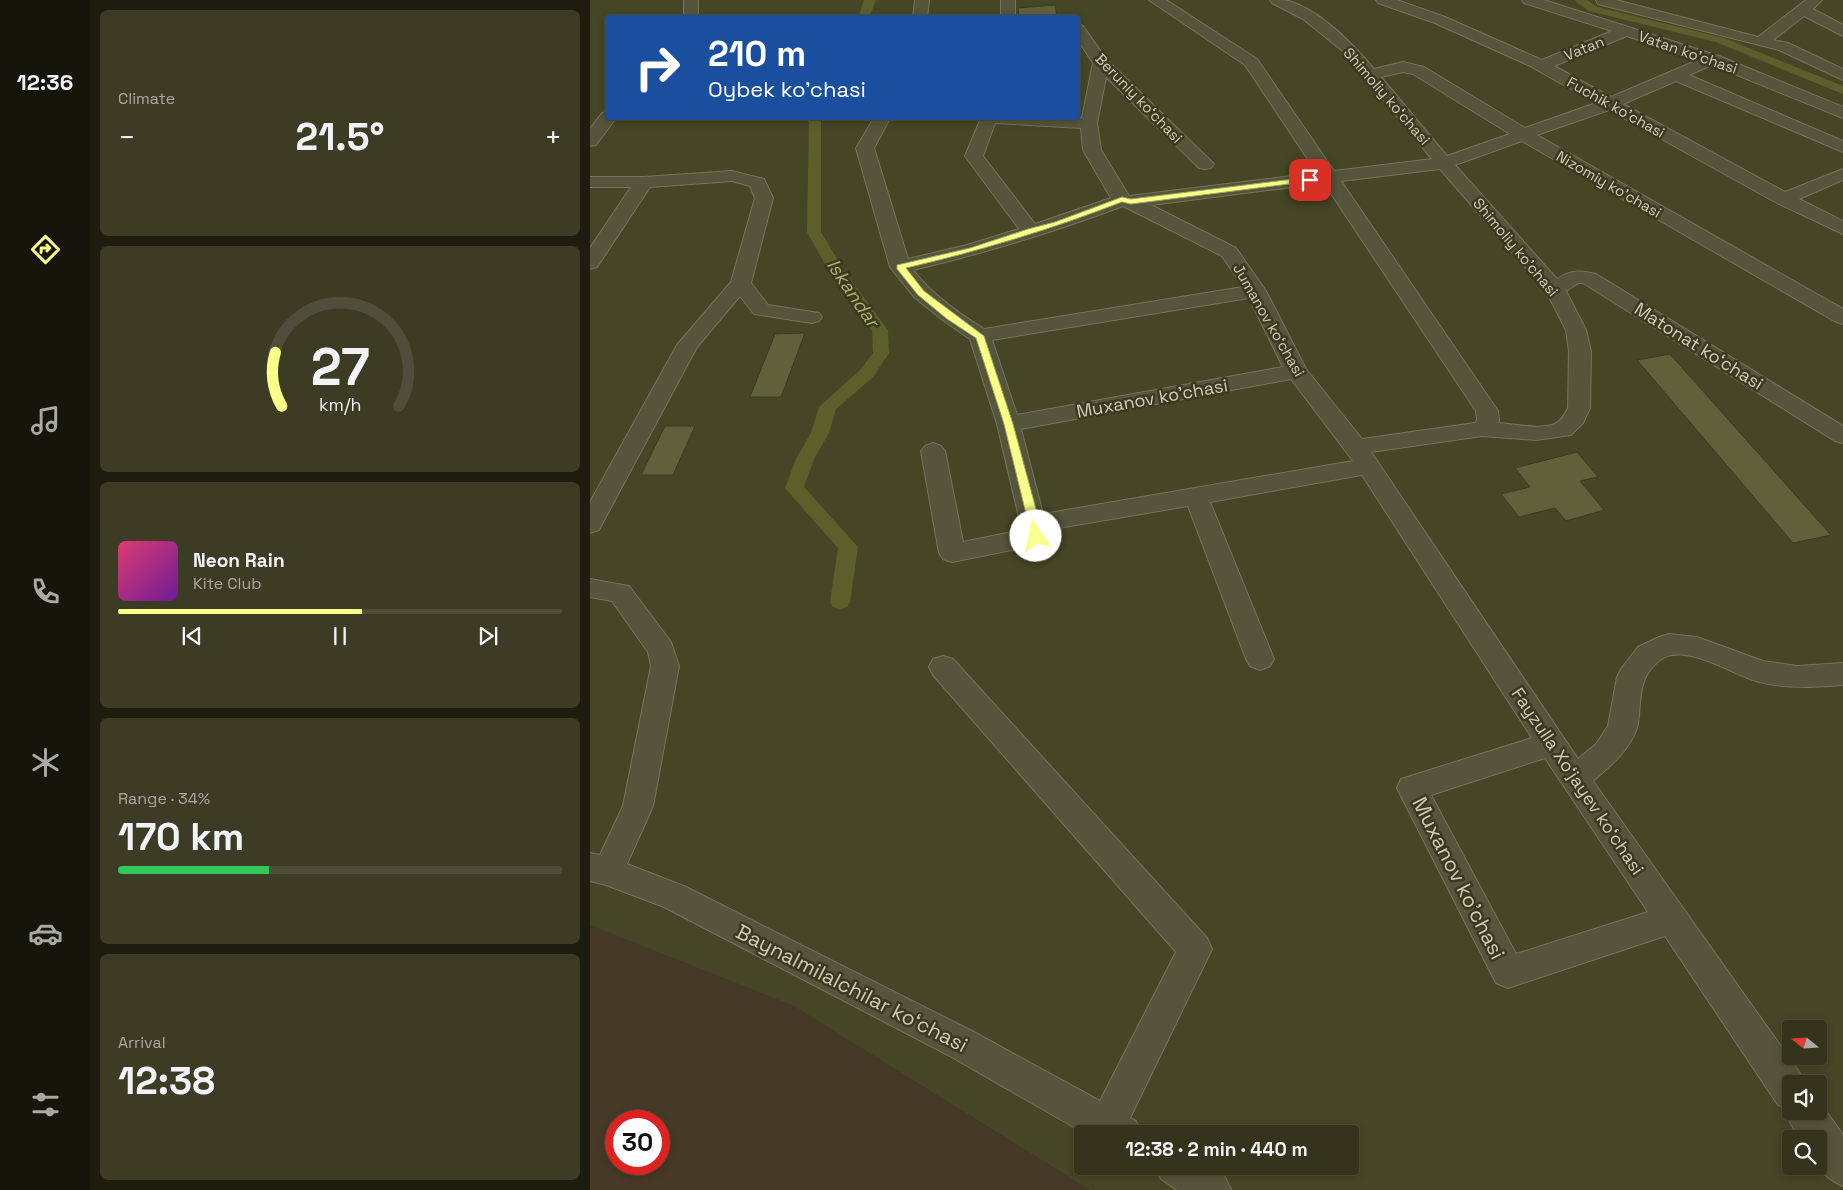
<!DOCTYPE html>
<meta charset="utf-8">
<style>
:root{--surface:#34341c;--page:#3c3c25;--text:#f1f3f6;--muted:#a9aaa3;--line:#4e4f3b;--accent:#f8ff8b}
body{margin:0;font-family:"Space Grotesk",sans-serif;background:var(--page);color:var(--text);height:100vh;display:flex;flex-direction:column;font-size:19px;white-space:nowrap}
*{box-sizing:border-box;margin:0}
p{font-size:16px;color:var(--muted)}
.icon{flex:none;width:28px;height:28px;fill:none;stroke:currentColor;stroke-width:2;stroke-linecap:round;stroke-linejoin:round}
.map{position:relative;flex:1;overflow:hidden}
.panel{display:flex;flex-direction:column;gap:10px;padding:10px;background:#1d1d0f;width:500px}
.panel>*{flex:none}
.banner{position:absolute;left:15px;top:15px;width:475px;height:105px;border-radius:5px;box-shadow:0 2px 8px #0003,0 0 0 1px var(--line);background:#1a4fa0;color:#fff;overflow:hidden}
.needle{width:32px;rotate:288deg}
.fabs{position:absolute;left:1192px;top:1020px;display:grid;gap:10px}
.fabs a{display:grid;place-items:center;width:45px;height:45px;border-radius:5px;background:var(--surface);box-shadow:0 2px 8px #0003,0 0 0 1px var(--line);font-size:25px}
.speed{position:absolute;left:15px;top:1110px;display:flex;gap:10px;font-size:25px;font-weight:700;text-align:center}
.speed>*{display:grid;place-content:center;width:65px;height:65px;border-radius:50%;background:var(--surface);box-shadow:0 2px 8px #0003,0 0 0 1px var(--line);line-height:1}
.speed .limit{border:8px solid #d22;background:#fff;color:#111}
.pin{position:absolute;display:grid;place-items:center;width:42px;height:42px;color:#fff;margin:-21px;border-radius:10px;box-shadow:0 2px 8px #0006}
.me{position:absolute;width:55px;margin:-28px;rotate:349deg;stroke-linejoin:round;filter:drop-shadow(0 0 4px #0008)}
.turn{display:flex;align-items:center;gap:18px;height:105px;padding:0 20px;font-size:22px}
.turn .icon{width:65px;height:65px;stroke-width:2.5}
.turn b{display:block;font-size:35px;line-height:42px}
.big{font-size:38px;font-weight:700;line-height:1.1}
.panel .tile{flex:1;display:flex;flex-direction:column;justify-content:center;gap:8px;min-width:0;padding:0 18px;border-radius:8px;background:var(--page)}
.panel .dial{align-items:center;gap:0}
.dial svg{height:130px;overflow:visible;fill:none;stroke:var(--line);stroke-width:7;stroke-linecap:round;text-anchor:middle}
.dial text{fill:var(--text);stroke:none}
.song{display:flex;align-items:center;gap:15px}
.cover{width:60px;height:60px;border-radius:8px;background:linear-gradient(135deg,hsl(340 70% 55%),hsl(280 70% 35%))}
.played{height:5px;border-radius:2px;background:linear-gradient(90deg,var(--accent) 55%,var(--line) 55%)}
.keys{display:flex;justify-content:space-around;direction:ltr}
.heat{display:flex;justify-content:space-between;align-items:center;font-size:28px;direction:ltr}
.charge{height:8px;border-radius:4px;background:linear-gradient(90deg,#34c759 34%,var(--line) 0)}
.trip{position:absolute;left:484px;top:1125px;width:285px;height:50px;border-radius:5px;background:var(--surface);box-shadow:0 2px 8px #0003,0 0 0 1px var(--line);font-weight:700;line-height:50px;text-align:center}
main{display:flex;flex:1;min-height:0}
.tab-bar{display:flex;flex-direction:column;width:90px;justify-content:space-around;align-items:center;background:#15150b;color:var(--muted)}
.tab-bar .icon{width:35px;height:35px}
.tab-bar .selected{color:var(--accent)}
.tab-bar b{font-size:22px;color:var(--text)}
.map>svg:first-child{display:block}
</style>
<main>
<nav class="tab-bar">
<b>12:36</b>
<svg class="icon selected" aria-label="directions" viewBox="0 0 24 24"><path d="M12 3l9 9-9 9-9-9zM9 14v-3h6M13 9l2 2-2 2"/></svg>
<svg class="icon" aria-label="music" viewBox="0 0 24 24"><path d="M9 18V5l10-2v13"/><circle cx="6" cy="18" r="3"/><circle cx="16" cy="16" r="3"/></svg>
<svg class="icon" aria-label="phone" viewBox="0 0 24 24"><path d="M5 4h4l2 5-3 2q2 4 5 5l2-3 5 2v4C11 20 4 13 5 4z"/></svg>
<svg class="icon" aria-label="climate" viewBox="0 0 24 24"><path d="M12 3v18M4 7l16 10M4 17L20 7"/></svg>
<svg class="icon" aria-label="car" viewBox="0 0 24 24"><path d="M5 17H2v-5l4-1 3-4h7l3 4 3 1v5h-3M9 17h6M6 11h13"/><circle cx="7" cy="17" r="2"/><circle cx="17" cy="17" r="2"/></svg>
<svg class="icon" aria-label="filters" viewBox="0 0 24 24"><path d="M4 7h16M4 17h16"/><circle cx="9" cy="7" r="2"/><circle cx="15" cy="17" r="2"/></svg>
</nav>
<section class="panel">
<div class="tile"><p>Climate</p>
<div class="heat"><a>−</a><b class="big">21.5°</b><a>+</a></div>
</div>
<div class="tile dial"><svg viewBox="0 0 100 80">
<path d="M14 69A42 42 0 1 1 86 69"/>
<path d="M14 69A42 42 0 0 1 10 36" stroke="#f8ff8b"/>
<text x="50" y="56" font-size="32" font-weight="700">27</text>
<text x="50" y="72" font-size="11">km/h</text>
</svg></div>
<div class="tile">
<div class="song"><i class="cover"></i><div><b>Neon Rain</b><p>Kite Club</p></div></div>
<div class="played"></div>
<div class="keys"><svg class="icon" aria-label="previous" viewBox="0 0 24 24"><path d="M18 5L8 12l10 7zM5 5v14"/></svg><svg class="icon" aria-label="pause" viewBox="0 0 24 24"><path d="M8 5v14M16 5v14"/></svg><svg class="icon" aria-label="next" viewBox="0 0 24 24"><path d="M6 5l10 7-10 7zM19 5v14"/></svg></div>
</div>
<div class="tile"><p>Range · 34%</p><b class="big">170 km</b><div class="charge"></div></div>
<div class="tile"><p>Arrival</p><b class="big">12:38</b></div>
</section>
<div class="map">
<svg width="1253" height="1190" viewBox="0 0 1253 1190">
<rect width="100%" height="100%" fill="#454625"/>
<!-- green -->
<path fill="#463927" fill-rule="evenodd" d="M0 925 204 1006 500 1190H0ZM26 1121H69V1164H26Z"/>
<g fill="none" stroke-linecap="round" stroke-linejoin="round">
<!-- canal -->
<g fill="#5d5f2b" fill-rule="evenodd">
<path d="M274 0H286L279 18H268Z"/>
<path d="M984 0H997L1007 7 1134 38 1253 86V94L1126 42 999 11Z"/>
<path d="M219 118H231V232L255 272 298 330 299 353 283 377 246 409 239 433 224 459 214 487 268 547 260 602 257 607 250 609 243 607 240 602 248 548 195 488 206 459 221 433 229 407 271 369 283 353 282 330 240 273 217 232Z"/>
</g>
</g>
<!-- building -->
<g fill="#60613b" stroke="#3b3c20">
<path d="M465 5 467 17 429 18 428 8Z"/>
<path d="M215 333 191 397H160L185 334Z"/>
<path d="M1080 354 1241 535 1203 543 1047 360Z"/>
<path d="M75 426H105L83 475H51Z"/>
<path d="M987 452 1008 477 990 481 1014 510 976 521 965 508 929 517 911 494 940 487 925 468Z"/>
</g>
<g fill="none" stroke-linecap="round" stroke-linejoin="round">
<!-- minor casing -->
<g stroke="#74755b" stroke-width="2">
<g id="minor">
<rect x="94" y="0" width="14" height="18"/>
<path d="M325 0H339L337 18H323Z"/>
<rect x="411" y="0" width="14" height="18"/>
<path d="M559 0H576L667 59 744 171 842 159 754 52 713 19 682 3 680 0C686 0 694 0 699 1 731 11 763 44 784 69L813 62 834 67 935 128 1006 103 938 65 845 23 788 3 786 0H807L855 17 952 60 1022 31 934 3 932 0H954L1129 56 1253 107V118L1122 65 1099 75 1253 141V152L1086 81 1033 104 1195 192 1253 169V180L1209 199 1253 221V234L1187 203 1019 110 947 135 1253 309V324L1246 322 932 141 865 165 967 279C980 270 991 270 1006 274L1253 426V443L1245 441 993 283H988L976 291 996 330 1001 351 1000 408 993 423 981 435 946 440 892 436 781 452 988 759 1006 744 1018 726 1027 677 1031 669 1048 647 1069 637 1079 634 1107 637 1173 661 1207 666 1253 663V685C1224 687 1198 689 1169 682 1144 675 1109 651 1082 655 1071 656 1059 669 1055 679 1048 694 1051 713 1047 728 1040 750 1019 767 1003 781L1214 1079 1216 1084H1201V1111H1229V1101L1253 1135V1186C1227 1175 1229 1164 1229 1139H1211L1201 1124 1196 1111 1197 1108 1188 1105 1075 936 918 988 906 983 807 788 811 779 942 738 772 475 620 502 684 659 680 666 670 670 660 666 656 659 598 506 457 530 459 536 455 542 446 545 362 562 353 559 349 553 331 451 335 446 343 443 351 446 355 451 373 542 432 530 407 424 380 339 354 321 324 297 300 267 266 148 284 118H300L284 148 318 259 377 245 429 229 375 156 391 118H492L503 63 488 40V24L493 26 517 60 624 164 621 168 615 169 609 168 516 77 507 123 511 150 539 196 727 173 655 65ZM1037 36 1108 60 1021 97 964 66ZM813 72 823 74 920 134 857 156 791 77ZM405 123 491 128 493 150 521 198 445 224 393 156ZM850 169 956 291 976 330 979 351 978 408C975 414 971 421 965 424 948 430 925 424 908 423L909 420 908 411 751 181ZM734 183 886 411 887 420 885 423 772 439 716 369 676 291 646 248 561 205ZM533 206 632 256 653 287 394 329C367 312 343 295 323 270 395 253 464 232 533 206ZM659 298 693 367 427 415 402 340ZM701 379 763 461 453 514 431 429ZM955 758 1058 912 926 954 841 795Z"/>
<path d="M1006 0H1026L1168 37 1216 0H1232L1223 9 1253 25V36L1214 16 1183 40 1198 43 1253 69V80L1189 50 1008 4Z"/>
<path d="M18 112V118H26L6 145 0 146V129L12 113Z"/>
<path d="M142 171 174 179 183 198 161 283 178 305 229 313 232 317 229 321 222 323 164 314 150 296 107 347 12 524 9 530 0 533V502L87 345 141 282 165 198 160 186 142 181 60 187 7 267 0 269V248L41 187H0V177H54Z"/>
<path d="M0 579 39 586 81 642 89 666 63 806 37 864 96 887 382 1031 510 1101 586 952 343 675 339 667 343 659 353 656 363 659 617 938 622 949 540 1118 546 1121 551 1134H496L358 1055 74 907 16 885 0 881V853L10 855 33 806 61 666 58 652 22 601 0 597Z"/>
<path d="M565 1166H619L635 1177 641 1190H587L571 1179Z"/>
</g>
</g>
<!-- minor -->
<use href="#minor" fill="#54553a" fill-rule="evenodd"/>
</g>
<!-- route -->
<path fill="#f8ff8b" stroke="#a1a65a" d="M720 177 724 180 723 181 541 204 532 202C462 229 390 251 316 268L334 291 394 336 423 424 450 524 451 536 449 538H442L414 424 386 338 357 319 328 295 307 269V265L380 248 438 229 465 222 532 197 541 199Z"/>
<g text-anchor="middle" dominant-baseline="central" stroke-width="5" stroke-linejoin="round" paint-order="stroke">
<!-- far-street labels -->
<g font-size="15" fill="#cdceb7" stroke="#393a1e">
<text transform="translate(994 48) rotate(-22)">Vatan</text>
<text transform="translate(1098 52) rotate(19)">Vatan ko'chasi</text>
<text transform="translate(797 96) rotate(49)">Shimoliy ko‘chasi</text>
<text transform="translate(549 98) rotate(46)">Beruniy ko‘chasi</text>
<text transform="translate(1026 107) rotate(29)">Fuchik ko'chasi</text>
<text transform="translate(1019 184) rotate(30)">Nizomiy ko'chasi</text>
<text transform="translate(926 247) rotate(50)">Shimoliy ko'chasi</text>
<text transform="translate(679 320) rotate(60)">Jumanov ko‘chasi</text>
</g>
<!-- street labels -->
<g font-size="18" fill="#cdceb7" stroke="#393a1e">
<text transform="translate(1109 346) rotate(32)">Matonat ko‘chasi</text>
<text transform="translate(562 398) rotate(-10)">Muxanov ko'chasi</text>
<text transform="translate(988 781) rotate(56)">Fayzulla Xo‘jayev ko‘chasi</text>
</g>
<!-- water labels -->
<g font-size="19" font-style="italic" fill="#aeb06e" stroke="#393a1e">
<text transform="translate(263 293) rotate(56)">Iskandar</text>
</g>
<!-- near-street labels -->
<g font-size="21" fill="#cdceb7" stroke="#393a1e">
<text transform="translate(869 878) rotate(63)">Muxanov ko'chasi</text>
<text transform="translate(262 988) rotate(27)">Baynalmilalchilar ko‘chasi</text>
</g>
</g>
</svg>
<div class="fabs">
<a><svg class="needle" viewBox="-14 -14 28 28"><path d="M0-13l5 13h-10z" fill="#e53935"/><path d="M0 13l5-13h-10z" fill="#a9aaa3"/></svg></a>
<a><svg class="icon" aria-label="sound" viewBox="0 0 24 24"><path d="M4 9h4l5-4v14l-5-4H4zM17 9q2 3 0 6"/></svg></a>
<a><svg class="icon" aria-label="search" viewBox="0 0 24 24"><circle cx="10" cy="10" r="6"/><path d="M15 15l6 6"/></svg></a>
</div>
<div class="speed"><div class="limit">30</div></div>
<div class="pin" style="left:720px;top:180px;background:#d93025"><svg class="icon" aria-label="arrive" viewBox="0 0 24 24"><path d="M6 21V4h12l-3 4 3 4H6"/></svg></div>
<svg class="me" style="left:446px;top:536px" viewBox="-20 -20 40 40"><circle r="19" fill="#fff"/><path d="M0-13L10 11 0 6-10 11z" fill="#f8ff8b"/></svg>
<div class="trip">12:38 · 2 min · 440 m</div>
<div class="banner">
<div class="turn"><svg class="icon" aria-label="right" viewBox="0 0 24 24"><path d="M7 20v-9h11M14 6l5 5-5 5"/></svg><div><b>210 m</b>Oybek ko'chasi</div></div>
</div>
</div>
</main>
